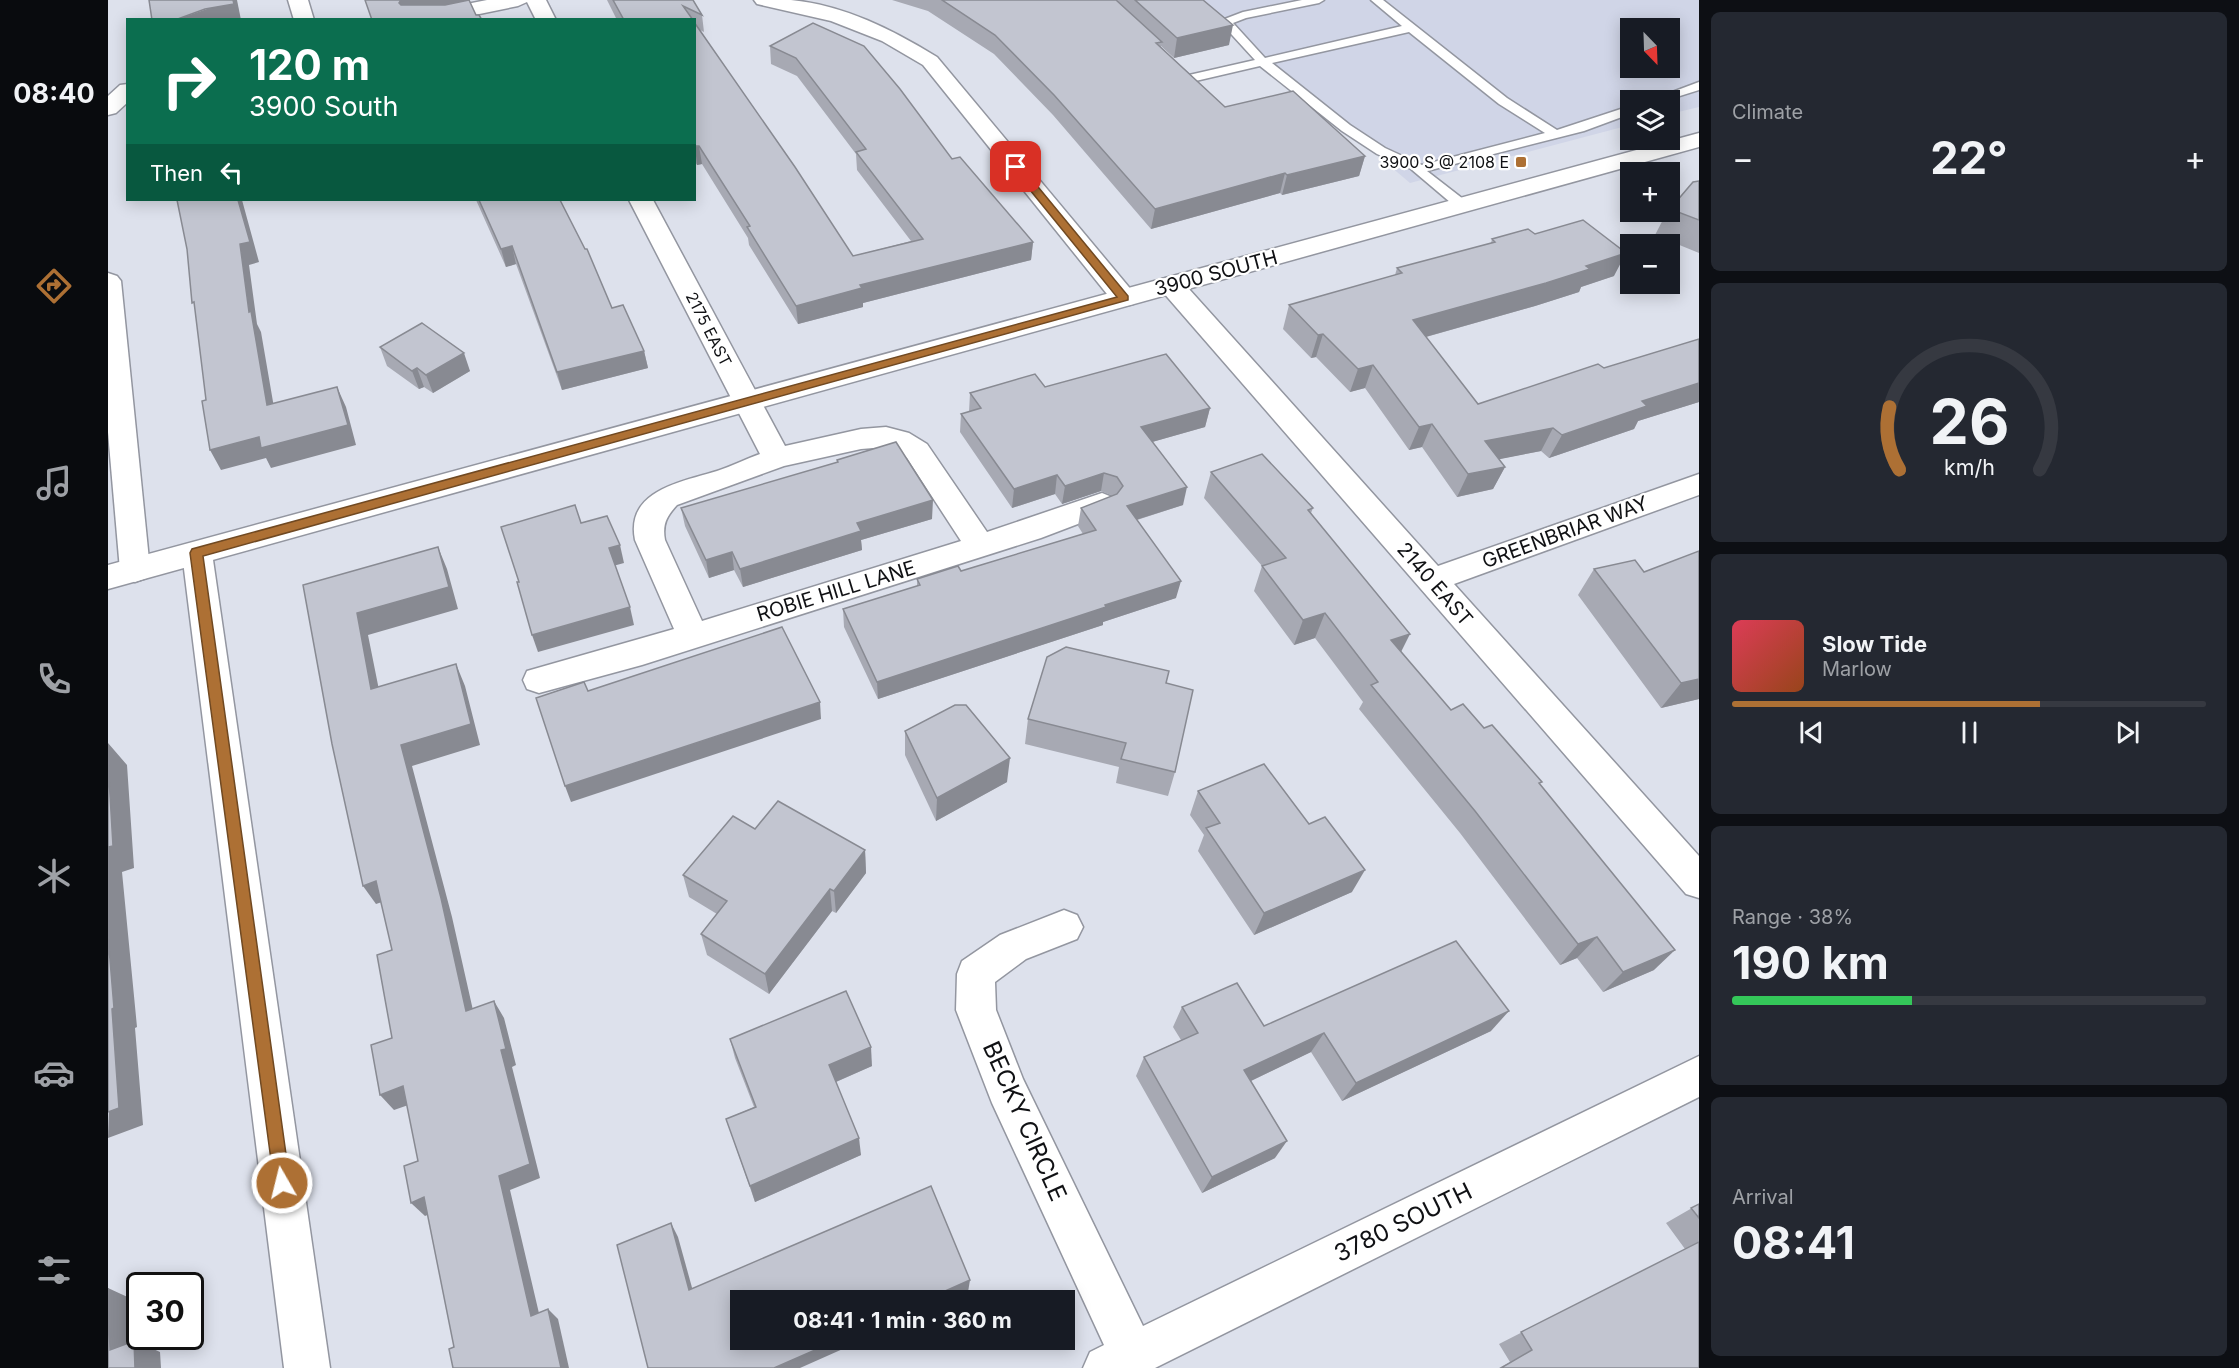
<!DOCTYPE html>
<meta charset="utf-8">
<style>
:root{--surface:#171b24;--page:#242831;--text:#f1f3f6;--muted:#9ea1a6;--line:#363941;--accent:#ad7034}
body{margin:0;font-family:Inter,sans-serif;background:var(--page);color:var(--text);height:100vh;display:flex;flex-direction:column;font-size:22px;white-space:nowrap}
*{box-sizing:border-box;margin:0}
p{font-size:20px;color:var(--muted)}
.icon{flex:none;width:33px;height:33px;fill:none;stroke:currentColor;stroke-width:2;stroke-linecap:round;stroke-linejoin:round}
.map{position:relative;flex:1;overflow:hidden}
.drawer{display:flex;flex-direction:column;gap:12px;padding:12px;background:#0d0f14;width:540px}
.drawer>*{flex:none}
.hud{position:absolute;left:18px;top:18px;width:570px;height:183px;border-radius:0px;box-shadow:0 3px 15px #0003;background:#0b6e4f;color:#fff;overflow:hidden}
.needle{width:39px;rotate:157deg}
.tools{position:absolute;left:1512px;top:18px;display:grid;gap:12px}
.tools a{display:grid;place-items:center;width:60px;height:60px;border-radius:0px;background:var(--surface);box-shadow:0 3px 15px #0003;font-size:30px}
.speed{position:absolute;left:18px;top:1272px;display:flex;gap:12px;font-size:30px;font-weight:700;text-align:center}
.speed>*{display:grid;place-content:center;width:78px;height:78px;border-radius:50%;background:var(--surface);box-shadow:0 3px 15px #0003;line-height:1}
.speed .limit{border:3px solid #111;border-radius:9px;background:#fff;color:#111}
.pin{position:absolute;display:grid;place-items:center;width:51px;height:51px;color:#fff;margin:-26px;border-radius:12px;box-shadow:0 3px 9px #0006}
.me{position:absolute;width:66px;margin:-33px;rotate:352deg;stroke-linejoin:round;filter:drop-shadow(0 0 4px #0008)}
.turn{display:flex;align-items:center;gap:21px;height:126px;padding:0 24px;font-size:27px}
.turn .icon{width:78px;height:78px;stroke-width:2.5}
.turn b{display:block;font-size:42px;line-height:51px}
.then{display:flex;align-items:center;height:57px;padding:0 24px;background:#0003;gap:12px;font-size:22px}
.big{font-size:45px;font-weight:700;line-height:1.1}
.drawer .tile{flex:1;display:flex;flex-direction:column;justify-content:center;gap:9px;min-width:0;padding:0 21px;border-radius:9px;background:var(--page)}
.drawer .dial{align-items:center;gap:0}
.dial svg{height:156px;overflow:visible;fill:none;stroke:var(--line);stroke-width:7;stroke-linecap:round;text-anchor:middle}
.dial text{fill:var(--text);stroke:none}
.song{display:flex;align-items:center;gap:18px}
.cover{width:72px;height:72px;border-radius:9px;background:linear-gradient(135deg,hsl(350 70% 55%),hsl(20 70% 35%))}
.played{height:6px;border-radius:3px;background:linear-gradient(90deg,var(--accent) 65%,var(--line) 65%)}
.keys{display:flex;justify-content:space-around;direction:ltr}
.heat{display:flex;justify-content:space-between;align-items:center;font-size:33px;direction:ltr}
.charge{height:9px;border-radius:4px;background:linear-gradient(90deg,#34c759 38%,var(--line) 0)}
.trip{position:absolute;left:622px;top:1290px;width:345px;height:60px;border-radius:0px;background:var(--surface);box-shadow:0 3px 15px #0003;font-weight:700;line-height:60px;text-align:center}
main{display:flex;flex:1;min-height:0}
.menu{display:flex;flex-direction:column;width:108px;justify-content:space-around;align-items:center;background:#090b0e;color:var(--muted)}
.menu .icon{width:42px;height:42px}
.menu .current{color:var(--accent)}
.menu b{font-size:27px;color:var(--text)}
.map>svg:first-child{display:block}
</style>
<main>
<nav class="menu">
<b>08:40</b>
<svg class="icon current" aria-label="directions" viewBox="0 0 24 24"><path d="M12 3l9 9-9 9-9-9zM9 14v-3h6M13 9l2 2-2 2"/></svg>
<svg class="icon" aria-label="music" viewBox="0 0 24 24"><path d="M9 18V5l10-2v13"/><circle cx="6" cy="18" r="3"/><circle cx="16" cy="16" r="3"/></svg>
<svg class="icon" aria-label="phone" viewBox="0 0 24 24"><path d="M5 4h4l2 5-3 2q2 4 5 5l2-3 5 2v4C11 20 4 13 5 4z"/></svg>
<svg class="icon" aria-label="climate" viewBox="0 0 24 24"><path d="M12 3v18M4 7l16 10M4 17L20 7"/></svg>
<svg class="icon" aria-label="car" viewBox="0 0 24 24"><path d="M5 17H2v-5l4-1 3-4h7l3 4 3 1v5h-3M9 17h6M6 11h13"/><circle cx="7" cy="17" r="2"/><circle cx="17" cy="17" r="2"/></svg>
<svg class="icon" aria-label="filters" viewBox="0 0 24 24"><path d="M4 7h16M4 17h16"/><circle cx="9" cy="7" r="2"/><circle cx="15" cy="17" r="2"/></svg>
</nav>
<div class="map">
<svg width="1591" height="1368" viewBox="0 0 1591 1368">
<rect width="100%" height="100%" fill="#dde1ec"/>
<!-- built -->
<path fill="#d0d5e7" fill-rule="evenodd" d="M1086 0H1591V107L1562 114V100H1522V125L1302 183ZM1522 28H1562V68H1522Z"/>
<g fill="none" stroke-linecap="round" stroke-linejoin="round">
<!-- lane casing -->
<g stroke="#9396a0" stroke-width="3">
<g id="lane">
<path d="M1194 0H1216L1211 3 1138 18 1125 23 1157 58 1294 26 1263 0H1275L1399 98 1449 130 1522 106V114L1476 131 1319 171 1359 202 1361 205 1359 208H1349L1303 169 1269 154 1234 131 1152 66 1079 83 1075 81 1061 68 1063 66H1071L1081 75 1147 60 1114 24V20L1135 12ZM1301 32 1391 104 1437 133 1314 165 1277 148 1242 125 1164 63Z"/>
<path d="M1591 82V90L1559 100H1543Z"/>
</g>
</g>
<!-- street casing -->
<g stroke="#9396a0" stroke-width="3">
<g id="street">
<path d="M180 0H200L206 20H186Z"/>
<path d="M379 0H438L448 20H428L419 2 410 6 342 20H298L301 16 308 14Z"/>
<path d="M646 0C658 0 671 0 683 0 736 5 785 30 829 57L1025 292 1029 298 1025 304 1016 306 1007 304 815 65 774 41 723 21 649 4Z"/>
<path d="M20 84V102L8 113 0 115V96L12 85Z"/>
<path d="M521 200H545L677 446 753 429 778 427 801 433 819 444 879 532 994 493 1004 497 1009 504 1004 511 933 538 534 665 431 693 419 689 415 680 419 671 566 629 527 540C517 490 574 482 609 471 624 466 638 459 652 454ZM778 447 799 458 853 541 594 621 557 540C554 524 559 516 569 505L676 466 753 449Z"/>
<path d="M0 273 9 276 13 281 42 570 38 578 27 582 16 578 12 570 0 432Z"/>
<path d="M1063 277 1072 279 1330 566 1591 474V495L1346 584 1591 856V898L1578 894 1054 291 1050 285 1054 279Z"/>
<path d="M89 542 100 545 104 553 222 1368H176L74 553 78 545Z"/>
<path d="M956 910 969 915 975 927 969 939 918 959 887 982 888 1010 915 1079 1035 1326 1591 1056V1097L1047 1368H975L982 1352 996 1345 884 1103 848 1010 849 974 854 961 892 935Z"/>
</g>
</g>
<!-- secondary casing -->
<g stroke="#9396a0" stroke-width="3">
<path id="secondary" d="M1591 133V147L0 589V565Z"/>
</g>
<!-- lane -->
<use href="#lane" fill="#fff" fill-rule="evenodd"/>
<!-- street -->
<use href="#street" fill="#fff" fill-rule="evenodd"/>
<!-- secondary -->
<use href="#secondary" fill="#fff" fill-rule="evenodd"/>
</g>
<!-- wall -->
<g fill="#a7a9b3">
<path d="M499 0H585L594 15 596 32 592 30 745 256 803 241 749 170 748 154 689 76 663 64 662 46 705 23 844 159 925 242 923 260 755 303V307L690 324 641 245 640 238 594 164 589 165 586 160V20H509Z"/>
<path d="M784 0H1095L1121 45 1066 58 1053 46V47L1117 107 1257 156 1251 176 1174 195 1172 193 1043 229 945 115 886 54 820 11Z"/>
<path d="M1591 181V253L1547 235 1559 212H1562V208Z"/>
<path d="M368 200H452L504 308 536 351 540 368 454 390 408 264 398 267Z"/>
<path d="M1427 234 1506 276 1473 287 1471 292 1427 306 1318 337 1370 404 1496 368 1591 339V402L1530 421 1526 429 1441 458 1433 451 1391 459 1397 467 1385 489 1349 497 1314 447 1301 450 1257 388 1242 392 1208 357 1203 358 1175 329 1181 305 1287 275 1289 268 1383 243 1384 239Z"/>
<path d="M272 347 362 371 325 393 316 387 311 389 279 366Z"/>
<path d="M937 387 1102 408 1097 427 1044 442 1075 505 1029 520 1068 598 995 622V625L770 699 736 627 735 609 809 587V579L853 571 975 534 970 526 973 508 1005 496 993 491 954 504 947 494 904 508 852 432 853 414 861 412 862 393Z"/>
<path d="M729 460 824 519 753 540 754 550 635 587 626 570 601 578 577 526 573 508 729 463Z"/>
<path d="M1103 472 1205 508 1203 513 1293 652 1343 710 1376 728 1432 785 1546 970 1495 992 1469 958 1452 965 1352 833 1251 709 1255 702 1207 638 1186 645 1146 591 1154 566 1096 498Z"/>
<path d="M1591 551V699L1553 708 1470 595 1486 569 1536 572Z"/>
<path d="M1058 683 1067 772 1060 796 1008 783 1011 767 917 744 920 719Z"/>
<path d="M797 731 899 782 828 821 797 755Z"/>
<path d="M1090 791 1201 824 1244 892 1146 935 1090 851 1096 835 1082 815Z"/>
<path d="M647 829 757 850 758 873 728 913 724 911 661 994 599 955 593 934 609 914 581 897 575 875Z"/>
<path d="M1074 1007 1156 1026 1383 1031 1234 1101 1203 1052 1143 1081 1167 1158 1094 1193 1028 1076 1036 1057 1073 1040 1065 1027Z"/>
<path d="M622 1039 764 1066 728 1082 753 1155 647 1202 618 1119 646 1107 627 1058Z"/>
<path d="M1591 1204V1368H1391L1402 1362 1391 1344 1577 1249 1558 1223Z"/>
</g>
<!-- shaded-wall -->
<g fill="#888a92">
<path d="M125 0H129L133 20H67Z"/>
<path d="M293 0H358V2L300 14 291 3Z"/>
<path d="M1125 25 1121 45 1066 58 1069 38Z"/>
<path d="M591 146 594 164 589 165 587 147Z"/>
<path d="M1257 156 1251 176 1174 195 1179 175Z"/>
<path d="M1177 173 1172 193 1043 229 1047 209Z"/>
<path d="M130 200H134L151 262 141 265 149 324 153 332 169 425 159 405 141 312 132 244Z"/>
<path d="M925 242 923 260 755 303V307L690 324 688 306 752 285Z"/>
<path d="M404 246 408 264 398 267 393 249Z"/>
<path d="M1518 253 1506 276 1473 287 1471 292 1427 306 1296 343 1305 320Z"/>
<path d="M1215 334 1208 357 1203 358 1210 335Z"/>
<path d="M536 351 540 368 454 390 449 372Z"/>
<path d="M356 353 362 371 325 393 318 375Z"/>
<path d="M1265 365 1257 388 1242 392 1250 369Z"/>
<path d="M309 368 316 387 311 389 304 371Z"/>
<path d="M1591 383V402L1530 421 1526 429 1441 458 1454 435 1534 401Z"/>
<path d="M229 387 238 407 248 445 163 468 158 458 113 470 102 450Z"/>
<path d="M1102 408 1097 427 1030 446 1033 427Z"/>
<path d="M1324 424 1314 447 1301 450 1311 427Z"/>
<path d="M1445 428 1433 451 1367 464 1377 441Z"/>
<path d="M1397 467 1385 489 1349 497 1360 474Z"/>
<path d="M996 473 993 491 954 504 957 486Z"/>
<path d="M949 475 947 494 904 508 906 489Z"/>
<path d="M1079 487 1075 505 1015 524 1019 506Z"/>
<path d="M825 500 824 519 753 540 754 550 635 587 632 569 749 523Z"/>
<path d="M512 545 516 563 505 566 501 548Z"/>
<path d="M330 547 339 569 350 609 260 635 275 710 263 689 249 613Z"/>
<path d="M624 552 626 570 601 578 598 560Z"/>
<path d="M1073 581 1068 598 995 622V625L770 699 769 682 997 605Z"/>
<path d="M522 607 526 625 430 652 424 635Z"/>
<path d="M1217 613 1207 638 1186 645 1195 620Z"/>
<path d="M1302 634 1290 658 1283 640Z"/>
<path d="M348 664 357 686 372 745 304 766 344 917 369 1028 358 1011 293 745Z"/>
<path d="M1591 679V699L1553 708 1573 683Z"/>
<path d="M712 702 713 719 463 802 457 786Z"/>
<path d="M0 743 19 765 26 868 14 872 29 1027 27 1028 35 1125 0 1138 4 1009 0 936Z"/>
<path d="M902 758 899 782 828 821 829 798Z"/>
<path d="M757 850 758 873 728 913 726 891Z"/>
<path d="M1257 870 1244 892 1146 935 1156 913Z"/>
<path d="M268 881 280 900 268 904 255 886Z"/>
<path d="M722 889 724 911 661 994 657 974Z"/>
<path d="M1489 937 1469 958 1452 965 1470 944Z"/>
<path d="M1567 950 1546 970 1495 992 1515 972Z"/>
<path d="M386 1001 396 1018 408 1065 404 1067 432 1178 402 1190 434 1326 423 1316 391 1176 393 1050Z"/>
<path d="M1401 1011 1383 1031 1234 1101 1248 1083Z"/>
<path d="M1216 1033 1203 1052 1126 1089 1136 1070Z"/>
<path d="M763 1047 764 1066 723 1084 721 1065Z"/>
<path d="M295 1086 309 1102 286 1110 272 1095Z"/>
<path d="M751 1138 753 1155 647 1202 642 1186Z"/>
<path d="M1179 1141 1167 1158 1094 1193 1104 1177Z"/>
<path d="M316 1197 329 1211 317 1216 303 1203Z"/>
<path d="M563 1223 570 1237 588 1302 581 1290Z"/>
<path d="M862 1280 860 1292 842 1300H817Z"/>
<path d="M0 1288 26 1300 28 1341 52 1352 53 1368H27L2 1350Z"/>
<path d="M440 1309 450 1319 461 1368H453Z"/>
<path d="M730 1340H755L692 1368H666Z"/>
</g>
<!-- building -->
<g fill="#c2c5d0" stroke="#888a92" stroke-width="1.5">
<path d="M41 0H125L126 4 97 9 67 20H44Z"/>
<path d="M257 0H293L291 3 293 5H337L361 0 368 15H371L374 20H264Z"/>
<path d="M505 0H585L594 15 575 6 585 20H516Z"/>
<path d="M834 0H1008L1054 42 1048 43 1117 107 1185 91 1257 156 1179 175 1177 173 1047 209 946 95 887 35Z"/>
<path d="M1027 0H1095L1125 25 1069 38Z"/>
<path d="M586 22 687 167 745 256 815 239 748 152 758 149 688 58 662 46 705 23 756 46 792 89 844 159 852 157 925 242 752 285 754 288 688 306 639 227 642 226 591 146H586Z"/>
<path d="M1591 181V220L1562 209 1585 182Z"/>
<path d="M69 200H130L142 242 132 244 141 312 143 311 159 405 229 387 240 425 153 448 151 437 102 450 94 401 98 400 86 302 84 303 79 249Z"/>
<path d="M371 200H452L477 249H479L504 308 515 305 536 351 449 372 404 246 393 249Z"/>
<path d="M1475 220 1518 253 1478 266 1482 269 1438 283 1305 320 1370 404 1490 364 1496 368 1591 339V383L1534 401 1539 406 1454 435 1445 428 1377 441 1397 467 1360 474 1324 424 1311 427 1265 365 1250 369 1215 334 1210 335 1181 305 1294 273 1289 268 1387 242 1384 239 1420 229 1427 234Z"/>
<path d="M314 323 356 353 318 375 309 368 304 371 272 347Z"/>
<path d="M1058 354 1102 408 1033 427 1079 487 1019 506 1073 581 997 605 998 607 769 682 735 609 812 585 809 579 850 566 853 571 988 530 973 508 1009 494 1015 486 1009 477 996 473 957 486 949 475 906 489 853 414 873 408 862 393 927 374 937 387Z"/>
<path d="M788 442 825 500 749 523 753 531 632 569 624 552 598 560 573 508 730 462 729 460Z"/>
<path d="M1154 454 1205 508 1200 510 1302 634 1283 640 1343 710 1355 704 1376 728 1384 725 1434 782 1431 783 1567 950 1515 972 1489 937 1470 944 1367 811 1263 685 1270 682 1217 613 1195 620 1154 566 1178 558 1103 472Z"/>
<path d="M467 505 473 523 499 516 512 545 501 548 522 607 424 635 409 582H411L393 527Z"/>
<path d="M330 547 341 587 249 613 263 689 348 664 363 724 293 745 333 898 358 1011 386 1001 398 1049 393 1050 422 1164 391 1176 423 1316 440 1309 453 1368H345L341 1349 346 1347 316 1197 303 1203 296 1166 310 1161 295 1086 272 1095 263 1045 284 1038 269 955 284 950 268 881 255 886 224 744 195 585Z"/>
<path d="M1591 551V679L1573 683 1486 569 1527 560 1536 572Z"/>
<path d="M674 627 712 702 457 786 428 698 476 682 480 691Z"/>
<path d="M958 647 1061 671 1058 683 1085 690 1067 772 1013 759 1018 743 920 719 939 657Z"/>
<path d="M847 705H858L902 758 829 798 797 731Z"/>
<path d="M0 761 5 846 0 847Z"/>
<path d="M1156 764 1201 824 1217 817 1257 870 1156 913 1098 828 1112 823 1090 791Z"/>
<path d="M670 801 757 850 726 891 722 889 657 974 593 934 619 901 575 875 625 816 647 829Z"/>
<path d="M0 936 6 1008 4 1009 11 1108 0 1112Z"/>
<path d="M1348 941 1401 1011 1248 1083 1216 1033 1136 1070 1179 1141 1104 1177 1036 1057 1090 1033 1074 1007 1129 983 1156 1026Z"/>
<path d="M738 991 763 1047 721 1065 751 1138 642 1186 618 1119 648 1107 622 1039Z"/>
<path d="M823 1186 862 1280 817 1300H633V1340H730L666 1368H540L509 1245 563 1223 581 1290Z"/>
<path d="M1591 1204V1218L1583 1208Z"/>
<path d="M1591 1242V1368H1393L1424 1350 1413 1332Z"/>
<path d="M0 1288 2 1350 26 1341 27 1368H0Z"/>
</g>
<!-- route -->
<path fill="#ad7034" stroke="#704922" stroke-width="1.5" d="M905 165H912L1020 296V300L95 556 182 1183 180 1190 174 1192 167 1190 82 553 84 549 1009 297 905 169Z"/>
<!-- markers -->
<rect fill="#ad7034" stroke="#fff" stroke-width="2" x="1407" y="156" width="12" height="12" rx="3"/>
<g text-anchor="middle" dominant-baseline="central" stroke-width="4.5" stroke-linejoin="round" paint-order="stroke">
<!-- far-poi labels -->
<g font-size="16" fill="#101114" stroke="#fff" text-anchor="end">
<text x="1401" y="162">3900 S @ 2108 E</text>
</g>
<!-- far-street labels -->
<g font-size="16" fill="#101114" stroke="#fff">
<text transform="translate(601 329) rotate(63)">2175 EAST</text>
</g>
<!-- street labels -->
<g font-size="20" fill="#101114" stroke="#fff">
<text transform="translate(1108 273) rotate(-15)">3900 SOUTH</text>
<text transform="translate(1457 532) rotate(-20)">GREENBRIAR WAY</text>
<text transform="translate(1327 584) rotate(49)">2140 EAST</text>
<text transform="translate(728 591) rotate(-17)">ROBIE HILL LANE</text>
</g>
<!-- near-street labels -->
<g font-size="24" fill="#101114" stroke="#fff">
<text transform="translate(917 1121) rotate(66)">BECKY CIRCLE</text>
<text transform="translate(1295 1222) rotate(-26)">3780 SOUTH</text>
</g>
</g>
</svg>
<div class="tools">
<a><svg class="needle" viewBox="-14 -14 28 28"><path d="M0-13l5 13h-10z" fill="#e53935"/><path d="M0 13l5-13h-10z" fill="#9ea1a6"/></svg></a>
<a><svg class="icon" aria-label="layers" viewBox="0 0 24 24"><path d="M12 4l9 5-9 5-9-5zM3 14l9 5 9-5"/></svg></a>
<a>+</a>
<a>−</a>
</div>
<div class="speed"><div class="limit">30</div></div>
<div class="pin" style="left:908px;top:167px;background:#d93025"><svg class="icon" aria-label="arrive" viewBox="0 0 24 24"><path d="M6 21V4h12l-3 4 3 4H6"/></svg></div>
<svg class="me" style="left:174px;top:1183px" viewBox="-20 -20 40 40"><circle r="17" fill="#ad7034" stroke="#fff" stroke-width="3"/><path d="M0-11L8 9 0 5-8 9z" fill="#fff"/></svg>
<div class="trip">08:41 · 1 min · 360 m</div>
<div class="hud">
<div class="turn"><svg class="icon" aria-label="right" viewBox="0 0 24 24"><path d="M7 20v-9h11M14 6l5 5-5 5"/></svg><div><b>120 m</b>3900 South</div></div>
<div class="then">Then<svg class="icon" aria-label="left" viewBox="0 0 24 24"><path d="M17 20v-9H6M10 6l-5 5 5 5"/></svg></div>
</div>
</div>
<section class="drawer">
<div class="tile"><p>Climate</p>
<div class="heat"><a>−</a><b class="big">22°</b><a>+</a></div>
</div>
<div class="tile dial"><svg viewBox="0 0 100 80">
<path d="M14 69A42 42 0 1 1 86 69"/>
<path d="M14 69A42 42 0 0 1 9 37" stroke="#ad7034"/>
<text x="50" y="56" font-size="32" font-weight="700">26</text>
<text x="50" y="72" font-size="11">km/h</text>
</svg></div>
<div class="tile">
<div class="song"><i class="cover"></i><div><b>Slow Tide</b><p>Marlow</p></div></div>
<div class="played"></div>
<div class="keys"><svg class="icon" aria-label="previous" viewBox="0 0 24 24"><path d="M18 5L8 12l10 7zM5 5v14"/></svg><svg class="icon" aria-label="pause" viewBox="0 0 24 24"><path d="M8 5v14M16 5v14"/></svg><svg class="icon" aria-label="next" viewBox="0 0 24 24"><path d="M6 5l10 7-10 7zM19 5v14"/></svg></div>
</div>
<div class="tile"><p>Range · 38%</p><b class="big">190 km</b><div class="charge"></div></div>
<div class="tile"><p>Arrival</p><b class="big">08:41</b></div>
</section>
</main>
